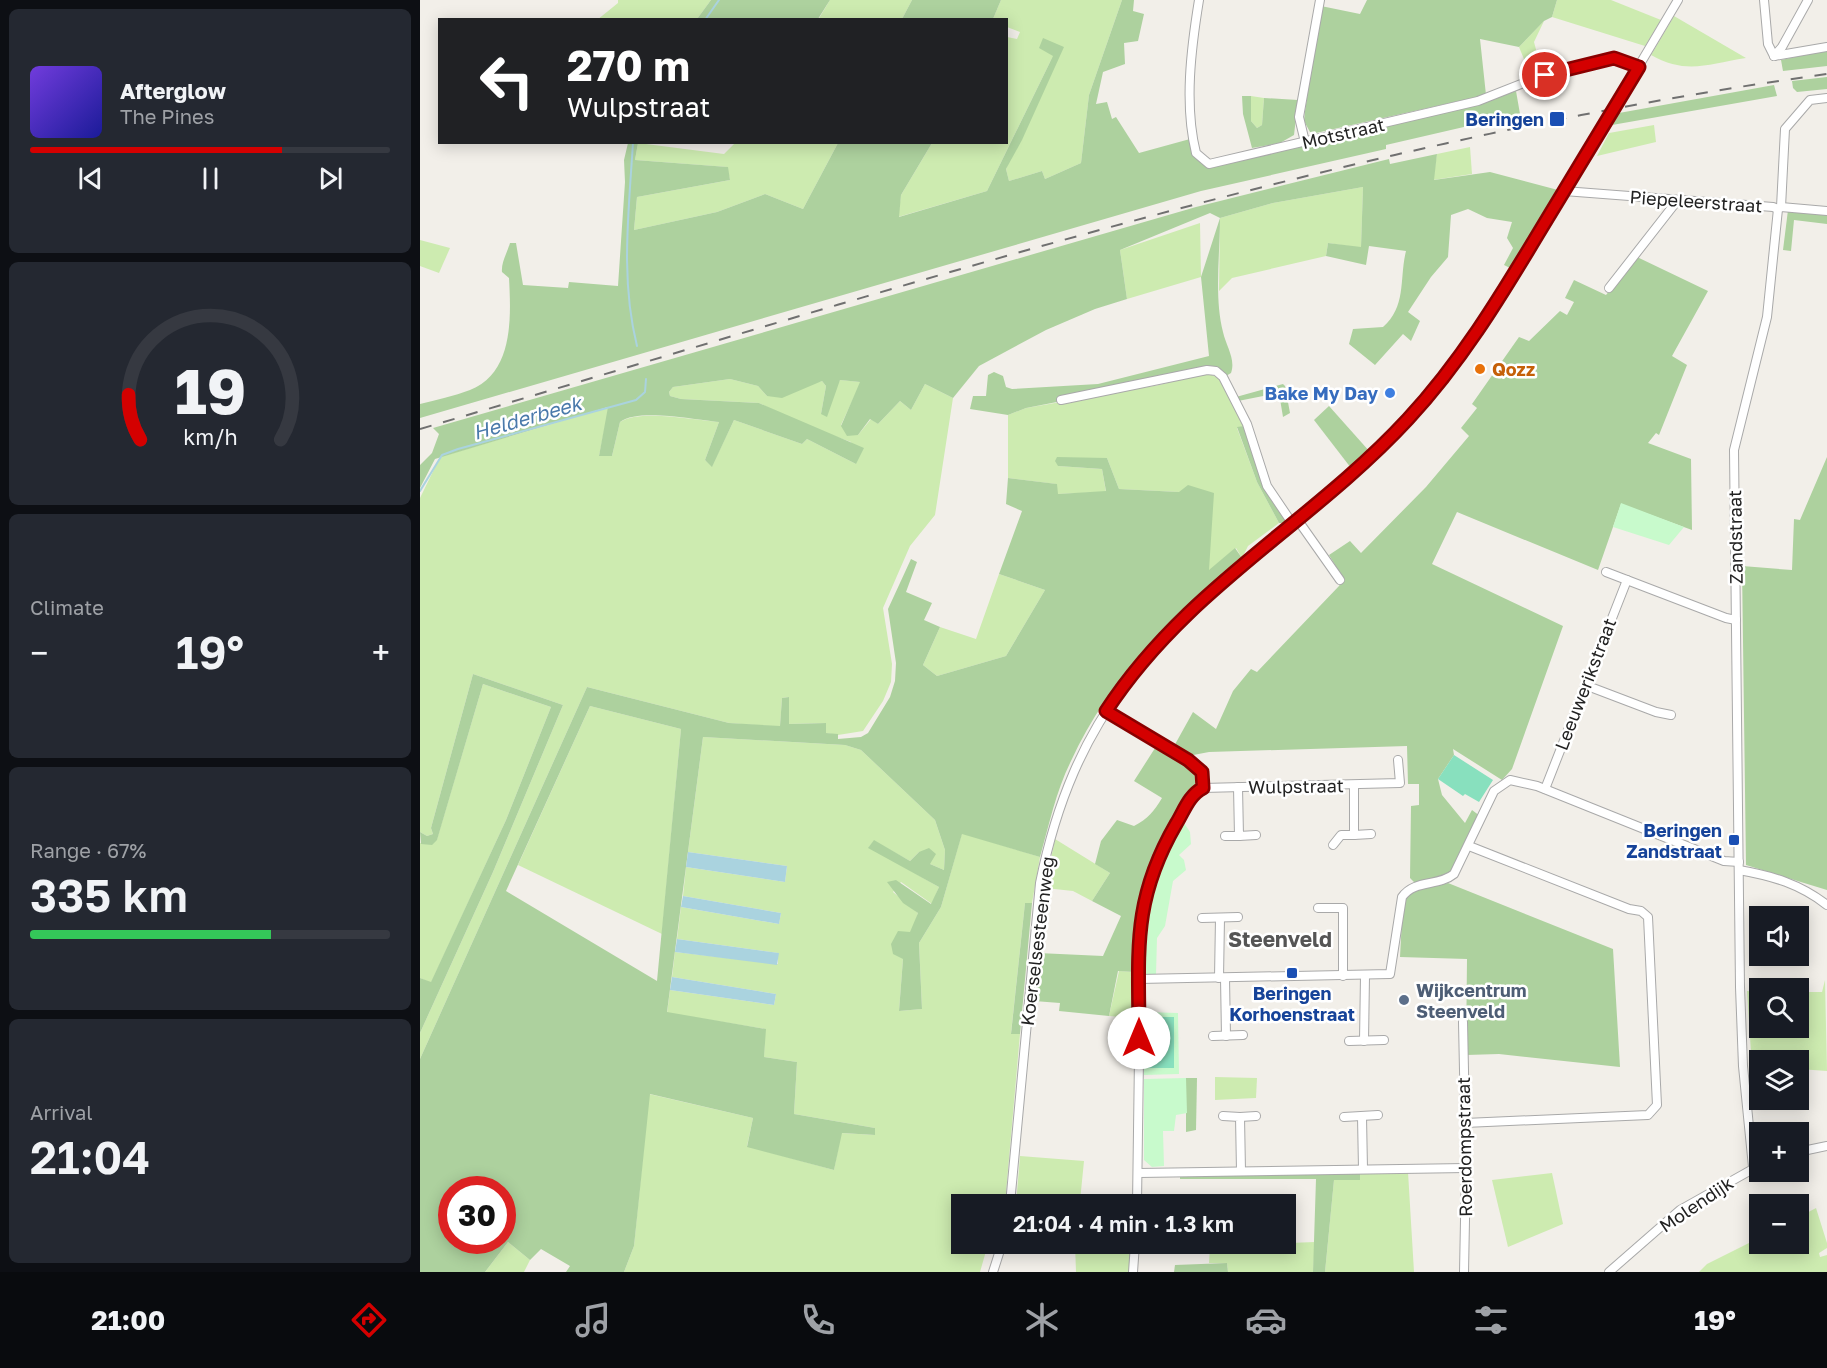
<!DOCTYPE html>
<meta charset="utf-8">
<style>
:root{--surface:#171b24;--page:#242831;--text:#f1f3f6;--muted:#9ea1a6;--line:#363941;--accent:#d40000}
body{margin:0;font-family:"Golos Text",sans-serif;background:var(--page);color:var(--text);height:100vh;display:flex;flex-direction:column;font-size:22px;white-space:nowrap}
*{box-sizing:border-box;margin:0}
p{font-size:20px;color:var(--muted)}
.icon{flex:none;width:33px;height:33px;fill:none;stroke:currentColor;stroke-width:2;stroke-linecap:round;stroke-linejoin:round}
.map{position:relative;flex:1;overflow:hidden}
.drawer{display:flex;flex-direction:column;gap:9px;padding:9px;background:#0d0f14;width:420px}
.drawer>*{flex:none}
.banner{position:absolute;left:18px;top:18px;width:570px;height:126px;border-radius:0px;box-shadow:0 3px 15px #0003;background:#202124;color:#fff;overflow:hidden}
.tools{position:absolute;left:1329px;top:906px;display:grid;gap:12px}
.tools a{display:grid;place-items:center;width:60px;height:60px;border-radius:0px;background:var(--surface);box-shadow:0 3px 15px #0003;font-size:30px}
.speed{position:absolute;left:18px;top:1176px;display:flex;gap:12px;font-size:30px;font-weight:700;text-align:center}
.speed>*{display:grid;place-content:center;width:78px;height:78px;border-radius:50%;background:var(--surface);box-shadow:0 3px 15px #0003;line-height:1}
.speed .limit{border:9px solid #d22;background:#fff;color:#111}
.pin{position:absolute;display:grid;place-items:center;width:51px;height:51px;color:#fff;margin:-26px;border:3px solid #fff;border-radius:50%;box-shadow:0 2px 6px #0007}
.me{position:absolute;width:66px;margin:-33px;rotate:0deg;stroke-linejoin:round;filter:drop-shadow(0 0 4px #0008)}
.turn{display:flex;align-items:center;gap:21px;height:126px;padding:0 30px;font-size:27px}
.turn .icon{width:78px;height:78px;stroke-width:2.5}
.turn b{display:block;font-size:42px;line-height:51px}
.big{font-size:45px;font-weight:600;line-height:1.1}
.drawer .widget{flex:1;display:flex;flex-direction:column;justify-content:center;gap:9px;min-width:0;padding:0 21px;border-radius:9px;background:var(--page)}
.drawer .dial{align-items:center;gap:0}
.dial svg{height:156px;overflow:visible;fill:none;stroke:var(--line);stroke-width:7;stroke-linecap:round;text-anchor:middle}
.dial text{fill:var(--text);stroke:none}
.song{display:flex;align-items:center;gap:18px}
.cover{width:72px;height:72px;border-radius:9px;background:linear-gradient(135deg,hsl(260 70% 55%),hsl(240 70% 35%))}
.played{height:6px;border-radius:3px;background:linear-gradient(90deg,var(--accent) 70%,var(--line) 70%)}
.keys{display:flex;justify-content:space-around;direction:ltr}
.heat{display:flex;justify-content:space-between;align-items:center;font-size:33px;direction:ltr}
.charge{height:9px;border-radius:4px;background:linear-gradient(90deg,#34c759 67%,var(--line) 0)}
.trip{position:absolute;left:531px;top:1194px;width:345px;height:60px;border-radius:0px;background:var(--surface);box-shadow:0 3px 15px #0003;font-weight:600;line-height:60px;text-align:center}
.dock{display:flex;height:96px;justify-content:space-around;align-items:center;background:#090b0e;color:var(--muted)}
.dock .icon{width:42px;height:42px}
.dock .active{color:var(--accent)}
.dock b{font-size:27px;color:var(--text)}
main{display:flex;flex:1;min-height:0}
.map>svg:first-child{display:block}
</style>
<main>
<section class="drawer">
<div class="widget">
<div class="song"><i class="cover"></i><div><b>Afterglow</b><p>The Pines</p></div></div>
<div class="played"></div>
<div class="keys"><svg class="icon" aria-label="previous" viewBox="0 0 24 24"><path d="M18 5L8 12l10 7zM5 5v14"/></svg><svg class="icon" aria-label="pause" viewBox="0 0 24 24"><path d="M8 5v14M16 5v14"/></svg><svg class="icon" aria-label="next" viewBox="0 0 24 24"><path d="M6 5l10 7-10 7zM19 5v14"/></svg></div>
</div>
<div class="widget dial"><svg viewBox="0 0 100 80">
<path d="M14 69A42 42 0 1 1 86 69"/>
<path d="M14 69A42 42 0 0 1 8 46" stroke="#d40000"/>
<text x="50" y="56" font-size="32" font-weight="700">19</text>
<text x="50" y="72" font-size="11">km/h</text>
</svg></div>
<div class="widget"><p>Climate</p>
<div class="heat"><a>−</a><b class="big">19°</b><a>+</a></div>
</div>
<div class="widget"><p>Range · 67%</p><b class="big">335 km</b><div class="charge"></div></div>
<div class="widget"><p>Arrival</p><b class="big">21:04</b></div>
</section>
<div class="map">
<svg width="1407" height="1272" viewBox="0 0 1407 1272">
<rect width="100%" height="100%" fill="#f2efe9"/>
<!-- grass -->
<g fill="#cdebb0">
<path d="M198 0H291L277 19 177 20 198 3Z"/>
<path d="M410 0H492L482 19 398 20Z"/>
<path d="M581 0H702L669 95 661 163 625 179 622 171 589 181 586 169 633 56 567 191 478 217 481 195 512 143 586 142 587 37 597 39 600 32 587 27 586 20 573 19Z"/>
<path d="M1137 0H1191L1241 20 1225 46 1132 17Z"/>
<path d="M1254 16 1326 58C1287 64 1267 75 1231 55Z"/>
<path d="M1124 21 1114 42 1122 72 1111 76 1099 47Z"/>
<path d="M831 96 844 98 842 125 837 128 831 121Z"/>
<path d="M1234 125 1236 142 1177 156 1189 133Z"/>
<path d="M218 143 304 154 315 143H418L383 209 345 194 297 212 214 230 217 197 310 180 307 167 215 160Z"/>
<path d="M1050 147 1052 174 1013 180 1017 154Z"/>
<path d="M943 187 941 248 908 243 906 256 812 278 799 291 800 218 853 203Z"/>
<path d="M780 223 781 277 707 299 700 250Z"/>
<path d="M0 240 30 248 19 273 0 266Z"/>
<path d="M787 373 801 379 824 426 817 428 837 482 859 523 828 546 822 558 816 548 789 571 759 492 699 489 687 458 638 466 682 469 686 492 637 494 636 484 588 478V415L606 408 739 385Z"/>
<path d="M310 379 338 386 347 396 402 381 406 386 401 414 420 380 441 382 421 425 438 435 451 419 458 424 480 401 491 410 505 384 533 398 515 515 490 546 463 608 472 664 471 682 463 701 443 731 418 735 406 733V723L368 724 369 697 362 698 360 727 309 723 167 687 0 1059V1033L73 872 143 705 53 674 11 828 13 834 7 836 0 832V498L20 457 189 407 179 456H192L200 422C220 409 275 420 299 422L285 460 292 466 314 420 382 444 387 439 436 464 431 442 392 428 339 403 261 399 250 396 249 392 253 387Z"/>
<path d="M579 574 625 590 586 656 517 676 503 665 520 627 556 639Z"/>
<path d="M63 684 131 707 86 820 11 983 0 978V843L17 839Z"/>
<path d="M170 706 261 729 242 934 98 865Z"/>
<path d="M283 737 425 745 441 750 515 820 525 850 524 870 510 864 499 852 490 861 454 841 449 847 519 887 512 904 481 882 473 892 498 913 483 959 479 1011 502 1009 499 943 521 907 542 833 620 857 612 903H605L591 1033 600 1034 585 1204H542V1244H568L560 1272H204L214 1246 229 1094 333 1118 327 1146 414 1170 421 1133 455 1135V1128L374 1114 377 1062 344 1057 345 1029 247 1013 250 990 354 1005 356 994 252 977 255 952 358 964V953L257 939 261 907 359 924 361 913 263 896 266 867 365 882 367 866 268 852Z"/>
<path d="M635 839 690 873 672 901 653 891 625 888Z"/>
<path d="M699 971 714 972 715 1018 689 1016Z"/>
<path d="M1405 980 1407 1071 1379 1069 1378 1060H1340L1339 1067H1332L1327 991 1339 992 1340 1028H1378L1379 992H1402Z"/>
<path d="M795 1077 837 1078 836 1098 795 1100Z"/>
<path d="M600 1156 664 1161 660 1201 602 1195 601 1204H596Z"/>
<path d="M988 1172 994 1272H905L914 1180H940V1173Z"/>
<path d="M1132 1173 1143 1224 1088 1247 1072 1180Z"/>
<path d="M1396 1208 1407 1243V1248L1399 1253 1400 1257 1407 1255V1272H1279L1287 1264 1339 1238 1340 1244H1378L1379 1217Z"/>
<path d="M88 1242 110 1260 104 1272H65Z"/>
<path d="M895 1242 893 1272H808L807 1263H789L790 1246Z"/>
<path d="M655 1244H712L710 1272H656Z"/>
</g>
<!-- forest -->
<g fill="#add19e" fill-rule="evenodd">
<path d="M291 0H410L398 19H277Z"/>
<path d="M492 0H581L573 19H482Z"/>
<path d="M702 0H714L713 11 724 14 718 41 704 43 705 64 683 72 676 104 687 102 692 119 696 117 719 153 770 139C773 154 776 165 793 167L1053 106 1096 91 1100 114 966 145V149L781 191 0 418V404C16 400 34 396 50 390 94 373 91 316 89 278L82 272C81 263 87 253 90 243H96L103 285 148 288 149 282 198 286 205 182 204 160 208 143H218L215 160 308 167 310 180 217 197 214 230 297 212 345 194 383 209 418 143H512L481 195 479 217 567 191 633 56 619 48 623 38 644 47 602 140 586 169 589 181 622 171 625 179 661 163 669 95Z"/>
<path d="M947 0H1137L1132 17 1124 21 1099 47 1060 39 1066 95 896 133 890 132 884 121 885 111 901 6 940 14Z"/>
<path d="M1407 50V66L1363 71 1361 60Z"/>
<path d="M1407 77V89L1377 92 1373 88 1372 81Z"/>
<path d="M1354 85 1357 96 1192 125 1199 113Z"/>
<path d="M822 96H831V121L837 128 842 125 844 98 878 100 874 135 860 143 832 148 823 114Z"/>
<path d="M1017 154 1014 180 1070 172 1138 190 1092 269 1084 265 1093 248 1087 238 1092 222 1067 218 1048 209 1031 215 1028 257 1011 277 988 312 1000 321 991 341 983 334 955 365 929 344 933 329 963 327C987 306 979 279 986 251L949 246 946 265 906 256 908 243 941 247 943 187 853 203 800 218C800 255 794 297 803 332 806 346 816 359 811 373L806 376 801 370 606 408 588 415 550 409 553 396H566L568 375 574 372 583 376 586 387 592 389 678 384 789 356 781 277 800 218 790 213 700 250 707 299 675 309 626 330 559 366 533 398 505 384 491 410 480 401 458 424 450 419 438 435 427 436 421 426 440 382 420 380 407 417 401 414 406 386 402 381 362 398 347 396 338 386 310 379 253 387 249 392 250 396 261 399 339 403 444 448 436 464 387 439 382 444 314 420 292 467 285 460 299 422C275 420 219 408 200 422L192 456H179L188 407 15 459 0 488V465L12 453 19 434 13 428 776 207 969 159 970 164Z"/>
<path d="M1368 210 1407 212V224L1374 220 1371 251 1363 250Z"/>
<path d="M1217 257 1288 291 1252 356 1267 365 1239 435 1236 433 1228 443 1271 459 1272 530 1201 504 1178 570 1037 512 1012 564 1143 626 1092 769 1082 780 1033 749 1034 755 1018 779 1022 795 1045 823 1052 810 1060 816 1029 875 995 883 990 878 991 806 999 805V784H988L987 746 789 752 768 756 753 748 773 712 796 729 813 691 831 669 837 672 919 586 923 578 909 555 930 541 941 553 1006 487 1049 436 1041 428 1057 408 1052 404 1099 337 1109 341 1140 311 1147 315 1154 302 1145 298 1154 280 1186 295Z"/>
<path d="M863 384 865 386 870 413 863 417 859 393 818 401 816 397Z"/>
<path d="M909 406 950 452 931 468 894 420Z"/>
<path d="M824 426 849 497 866 519 863 523H859L837 482 817 427Z"/>
<path d="M637 457 687 458 699 489 759 492 768 485 794 493 789 570 815 548 822 558C752 616 690 677 651 761 636 791 629 825 620 857L542 834 521 907 499 943 502 1009 479 1011 483 959 473 954 471 944 478 931 490 932 498 913 483 903 467 882 476 880 511 904 519 887 448 848 454 840 490 861 499 852 509 848 516 854 510 864 524 870 525 850 515 820 441 750 425 745 283 737 247 1012 346 1029 344 1057 377 1062 374 1114 455 1128V1135L422 1133 414 1170 327 1147 333 1118 230 1094 214 1246 204 1272H146L150 1266 121 1249 110 1260 88 1242 65 1272H0V1059L167 687 309 723 360 726 362 698 369 697V724L406 723V733L418 734V739L441 737 448 733 470 697 475 681 476 663 468 609 491 559 497 562 486 592 512 603 504 620 520 627 503 665 517 676 586 656 625 590 579 574 602 511 586 504 588 478 637 484 638 494 686 491 682 469 638 466 635 461ZM170 706 261 729 237 981 86 891ZM32 1190H82V1240H32Z"/>
<path d="M1407 457V890L1326 865 1322 566 1372 570 1374 519 1380 520Z"/>
<path d="M53 674 143 705 73 872 0 1033V978L11 982 86 820 131 707 63 684 17 840 12 845 1 844 0 832 7 836 13 834 11 828Z"/>
<path d="M737 745 773 767 778 779 738 851 724 883 717 913 714 972 698 971 689 1016 639 1011 640 1003 614 1001 618 953 683 956 701 916 672 901 690 873 675 864 681 841 697 820 714 826C728 819 734 811 742 798L714 781Z"/>
<path d="M1028 883 1193 949 1200 1067 1079 1054 1046 1055 1047 959 980 957 983 900 991 891Z"/>
<path d="M605 903H612L600 1034H591Z"/>
<path d="M766 1078H777L776 1130 766 1132Z"/>
<path d="M940 1173V1180H914L905 1272H893L896 1179H760V1175Z"/>
<path d="M807 1263 808 1272H754L755 1265Z"/>
</g>
<!-- park -->
<g fill="#c8facc">
<path d="M1201 503 1264 527 1249 545 1193 527Z"/>
<path d="M762 820 770 832 771 844 759 855 764 860 766 870 753 881 745 926 737 938 736 975 727 976C721 966 723 955 723 944 725 895 738 862 762 820Z"/>
<path d="M724 1012 758 1013 759 1074 724 1075Z"/>
<path d="M766 1078 767 1113 756 1115 754 1131H743L744 1166 732 1167 724 1160V1079Z"/>
</g>
<!-- pitch -->
<g fill="#88e0be">
<path d="M1034 755 1073 780 1059 802 1045 794 1043 796 1018 779Z"/>
<rect x="728" y="1017" width="26" height="51"/>
</g>
<!-- water -->
<g fill="#aad3df">
<path d="M268 852 367 866 365 882 266 867Z"/>
<path d="M263 896 361 913 359 924 261 907Z"/>
<path d="M257 939 359 953 357 965 255 952Z"/>
<path d="M252 977 356 994 354 1005 250 990Z"/>
</g>
<g fill="none" stroke-linecap="round" stroke-linejoin="round">
<!-- stream -->
<g stroke="#aad3df" stroke-width="2">
<path d="M285 20 299 0"/>
<path d="M213 142C209 211 200 278 217 346"/>
<path d="M0 491 22 455 38 449 216 400 225 392 226 379"/>
</g>
<!-- minor casing -->
<g stroke="#a9a9a9" stroke-width="10">
<g id="minor">
<path d="M779 0C771 49 764 105 776 153L789 164 1058 101 1129 73 1164 64 1194 58 1219 67"/>
<path d="M1344 0 1348 44 1354 56"/>
<path d="M1354 56 1362 47 1388 0"/>
<path d="M1354 56 1407 47"/>
<path d="M1204 91 1258 0"/>
<path d="M885 142 879 117 900 0"/>
<path d="M1144 191 1353 207 1358 209 1361 207 1407 211"/>
<path d="M1361 207 1365 129 1390 100 1407 98"/>
<path d="M1189 288 1257 201"/>
<path d="M641 400 787 370 796 371 803 377 827 424 847 486 872 523"/>
<path d="M877 519 920 580"/>
<path d="M1186 572 1306 618 1316 620"/>
<path d="M1165 685 1236 712 1251 715"/>
<path d="M686 711 768 760 782 772 783 788 980 783 978 760"/>
<path d="M934 785V835L951 834"/>
<path d="M818 787 819 836 836 835"/>
<path d="M1125 789 1207 580"/>
<path d="M805 836H819"/>
<path d="M913 845 921 835H934"/>
<path d="M1319 870C1353 876 1380 884 1407 905"/>
<path d="M898 908H923V976"/>
<path d="M782 918 818 917"/>
<path d="M799 978 800 918"/>
<path d="M805 978 806 1036"/>
<path d="M719 979 970 974 982 897C995 879 1018 887 1034 874L1074 791 1090 780 1117 786 1304 861 1319 862"/>
<path d="M1043 1022 1046 1168 1044 1272"/>
<path d="M793 1036 823 1035"/>
<path d="M929 1041 964 1040"/>
<path d="M944 1041 945 976"/>
<path d="M803 1116 820 1117 821 1171"/>
<path d="M820 1117 836 1116"/>
<path d="M924 1117 958 1115"/>
<path d="M942 1117 943 1169"/>
<path d="M1045 1123 1228 1115 1237 1105 1228 917 1221 911 1209 909 1049 846"/>
<path d="M1378 1152 1407 1146"/>
<path d="M1333 1167 1323 1066 1320 987 1314 450 1347 317 1358 209"/>
<path d="M719 1173 1046 1168"/>
<path d="M590 1204 620 883C654 715 732 638 860 534 904 497 951 461 990 418 1069 331 1123 225 1184 125"/>
<path d="M717 1204 721 911 737 857 772 796 783 788"/>
<path d="M573 1272 582 1244"/>
<path d="M713 1272 715 1244"/>
<path d="M1189 1272 1260 1210 1340 1165"/>
</g>
</g>
<!-- minor -->
<use href="#minor" stroke="#fff" stroke-width="8"/>
<!-- rail -->
<path stroke="#707070" stroke-width="2" stroke-dasharray="12 12" stroke-linecap="butt" d="M0 429C464 293 926 140 1407 74"/>
<!-- minor-bridge casing -->
<g stroke="#a9a9a9" stroke-width="10" stroke-linecap="butt">
<path id="minor-bridge" d="M1184 125 1204 91"/>
</g>
<!-- minor-bridge -->
<use href="#minor-bridge" stroke="#fff" stroke-width="8"/>
</g>
<g fill="none" stroke-linecap="round" stroke-linejoin="round">
<!-- route casing -->
<g stroke="#8a0000" stroke-width="15">
<path id="route" d="M719 1038C719 952 711 902 756 824 764 811 769 795 783 788L782 772 768 760 686 711C766 588 891 524 988 419 1040 363 1079 299 1118 234 1152 178 1185 123 1219 67L1194 58 1125 75"/>
</g>
<!-- route -->
<use href="#route" stroke="#d40000" stroke-width="10"/>
</g>
<!-- markers -->
<g fill="#1a4fb4" stroke="#fff" stroke-width="2">
<rect x="1129" y="111" width="16" height="16" rx="3"/>
<rect x="1308" y="834" width="12" height="12" rx="3"/>
<rect x="866" y="967" width="12" height="12" rx="3"/>
</g>
<circle fill="#e8710a" stroke="#fff" stroke-width="2" cx="1060" cy="369" r="6"/>
<circle fill="#3f7fe0" stroke="#fff" stroke-width="2" cx="970" cy="393" r="6"/>
<circle fill="#5c6f8a" stroke="#fff" stroke-width="2" cx="984" cy="1000" r="6"/>
<g text-anchor="middle" dominant-baseline="central" stroke-width="5" stroke-linejoin="round" paint-order="stroke">
<!-- transit labels -->
<g font-size="18" font-weight="bold" fill="#164399" stroke="#fff" text-anchor="end">
<text x="1124" y="119">Beringen</text>
<text x="1302" y="830">Beringen<tspan x="1302" dy="21">Zandstraat</tspan></text>
<text x="872" y="993" text-anchor="middle">Beringen<tspan x="872" dy="21">Korhoenstraat</tspan></text>
</g>
<!-- street labels -->
<g font-size="18" fill="#222" stroke="#fff">
<text transform="translate(923 133) rotate(-13)">Motstraat</text>
<text transform="translate(1276 201) rotate(4)">Piepeleerstraat</text>
<text transform="translate(1315 537) rotate(-91)">Zandstraat</text>
<text transform="translate(1165 684) rotate(-69)">Leeuwerikstraat</text>
<text transform="translate(876 786) rotate(-1)">Wulpstraat</text>
<text transform="translate(617 941) rotate(-83)">Koerselsesteenweg</text>
<text transform="translate(1044 1147) rotate(-91)">Roerdompstraat</text>
<text transform="translate(1276 1204) rotate(-34)">Molendijk</text>
</g>
<!-- food labels -->
<g font-size="18" font-weight="bold" fill="#c56008" stroke="#fff" text-anchor="start">
<text x="1072" y="369">Qozz</text>
</g>
<!-- shop labels -->
<g font-size="18" font-weight="bold" fill="#366cbe" stroke="#fff" text-anchor="end">
<text x="958" y="393">Bake My Day</text>
</g>
<!-- service labels -->
<g font-size="18" font-weight="bold" fill="#4e5e75" stroke="#fff" text-anchor="start">
<text x="996" y="990">Wijkcentrum<tspan x="996" dy="21">Steenveld</tspan></text>
</g>
<!-- water labels -->
<g font-size="20" font-style="italic" fill="#4a7aab" stroke="#fff">
<text transform="translate(107 417) rotate(-16)">Helderbeek</text>
</g>
<!-- quarter labels -->
<g font-size="21" font-weight="bold" fill="#555" stroke="#fff">
<text x="860" y="939">Steenveld</text>
</g>
</g>
</svg>
<div class="tools">
<a><svg class="icon" aria-label="sound" viewBox="0 0 24 24"><path d="M4 9h4l5-4v14l-5-4H4zM17 9q2 3 0 6"/></svg></a>
<a><svg class="icon" aria-label="search" viewBox="0 0 24 24"><circle cx="10" cy="10" r="6"/><path d="M15 15l6 6"/></svg></a>
<a><svg class="icon" aria-label="layers" viewBox="0 0 24 24"><path d="M12 4l9 5-9 5-9-5zM3 14l9 5 9-5"/></svg></a>
<a>+</a>
<a>−</a>
</div>
<div class="speed"><div class="limit">30</div></div>
<div class="pin" style="left:1125px;top:75px;background:#d93025"><svg class="icon" aria-label="arrive" viewBox="0 0 24 24"><path d="M6 21V4h12l-3 4 3 4H6"/></svg></div>
<svg class="me" style="left:719px;top:1038px" viewBox="-20 -20 40 40"><circle r="19" fill="#fff"/><path d="M0-13L10 11 0 6-10 11z" fill="#d40000"/></svg>
<div class="trip">21:04 · 4 min · 1.3 km</div>
<div class="banner">
<div class="turn"><svg class="icon" aria-label="left" viewBox="0 0 24 24"><path d="M17 20v-9H6M10 6l-5 5 5 5"/></svg><div><b>270 m</b>Wulpstraat</div></div>
</div>
</div>
</main>
<nav class="dock">
<b>21:00</b>
<svg class="icon active" aria-label="directions" viewBox="0 0 24 24"><path d="M12 3l9 9-9 9-9-9zM9 14v-3h6M13 9l2 2-2 2"/></svg>
<svg class="icon" aria-label="music" viewBox="0 0 24 24"><path d="M9 18V5l10-2v13"/><circle cx="6" cy="18" r="3"/><circle cx="16" cy="16" r="3"/></svg>
<svg class="icon" aria-label="phone" viewBox="0 0 24 24"><path d="M5 4h4l2 5-3 2q2 4 5 5l2-3 5 2v4C11 20 4 13 5 4z"/></svg>
<svg class="icon" aria-label="climate" viewBox="0 0 24 24"><path d="M12 3v18M4 7l16 10M4 17L20 7"/></svg>
<svg class="icon" aria-label="car" viewBox="0 0 24 24"><path d="M5 17H2v-5l4-1 3-4h7l3 4 3 1v5h-3M9 17h6M6 11h13"/><circle cx="7" cy="17" r="2"/><circle cx="17" cy="17" r="2"/></svg>
<svg class="icon" aria-label="filters" viewBox="0 0 24 24"><path d="M4 7h16M4 17h16"/><circle cx="9" cy="7" r="2"/><circle cx="15" cy="17" r="2"/></svg>
<b>19°</b>
</nav>
